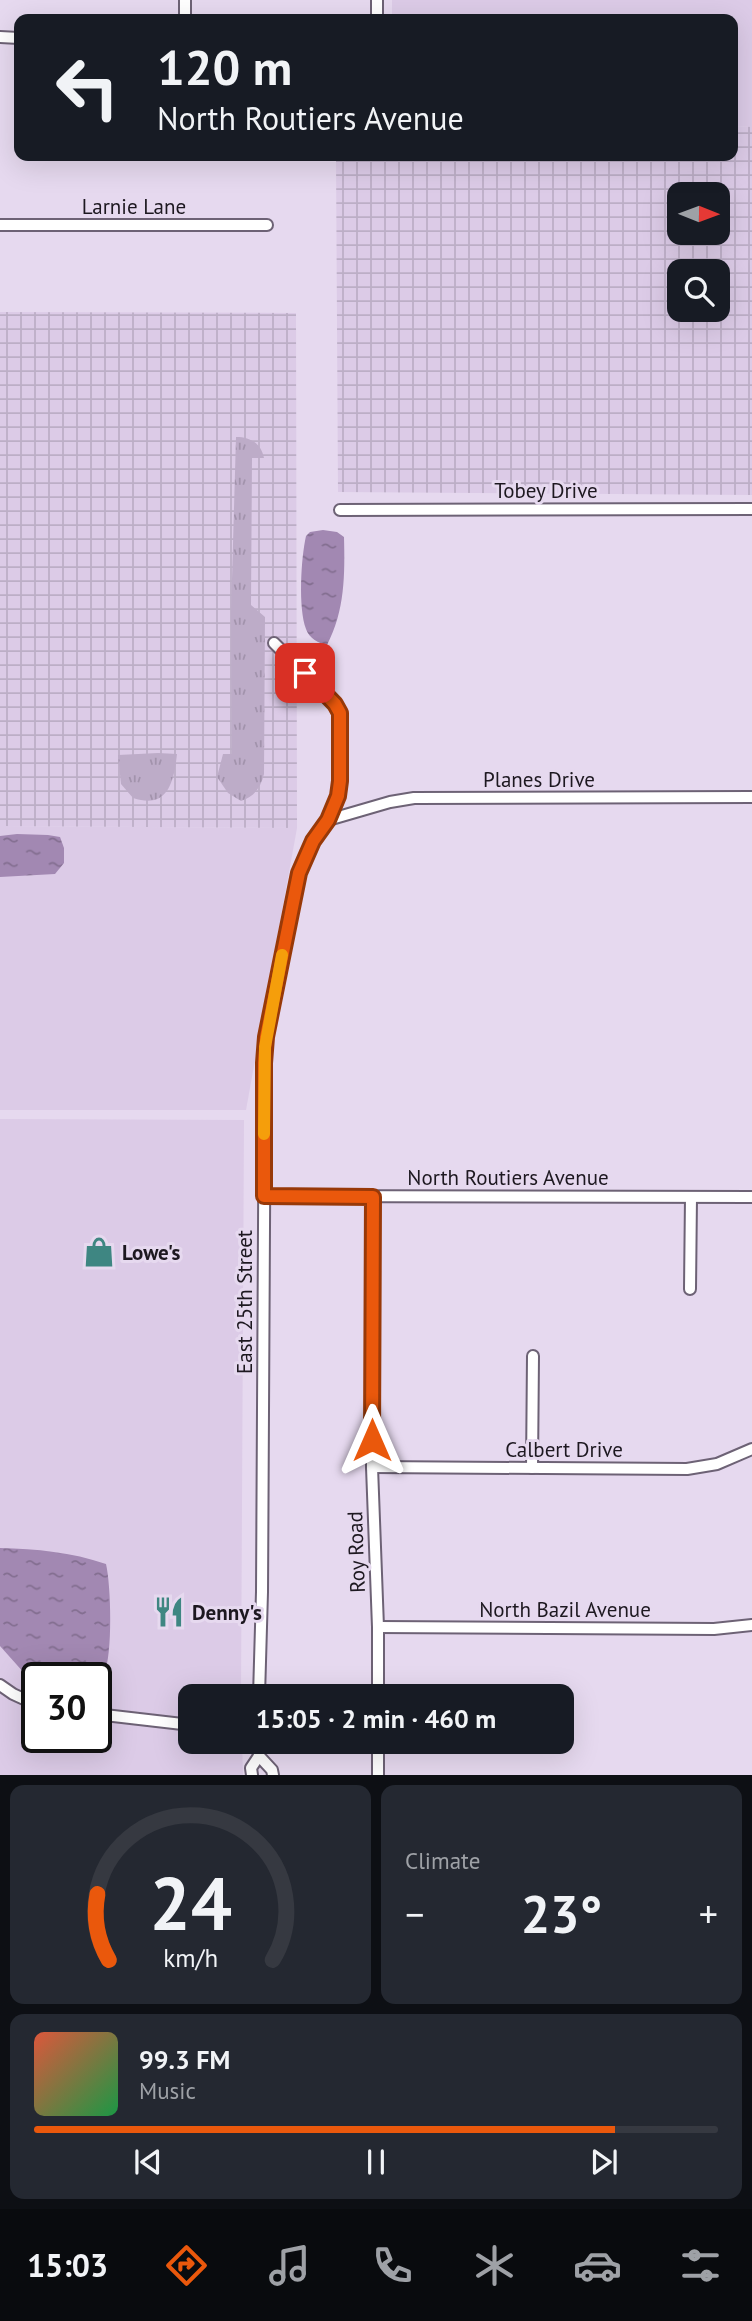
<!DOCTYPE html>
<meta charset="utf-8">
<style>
:root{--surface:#171b24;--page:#242831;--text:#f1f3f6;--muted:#9ea1a6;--line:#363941;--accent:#ea580c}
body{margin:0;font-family:"PT Sans",sans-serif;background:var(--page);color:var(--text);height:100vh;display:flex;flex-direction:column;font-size:26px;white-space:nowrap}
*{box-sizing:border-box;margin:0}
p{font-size:23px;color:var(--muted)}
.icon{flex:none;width:38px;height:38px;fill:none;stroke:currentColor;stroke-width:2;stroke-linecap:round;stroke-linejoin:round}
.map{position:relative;height:1775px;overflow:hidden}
.side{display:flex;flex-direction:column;gap:10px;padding:10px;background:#0d0f14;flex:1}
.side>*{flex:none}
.hud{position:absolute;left:14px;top:14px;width:724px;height:147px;border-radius:14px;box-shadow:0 7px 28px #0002;background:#171b24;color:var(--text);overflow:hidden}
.needle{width:46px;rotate:91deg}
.controls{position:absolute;left:667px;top:182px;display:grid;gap:14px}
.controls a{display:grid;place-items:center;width:63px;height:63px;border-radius:14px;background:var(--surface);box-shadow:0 7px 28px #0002;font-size:35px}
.speed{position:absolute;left:21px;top:1662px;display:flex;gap:14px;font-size:35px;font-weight:700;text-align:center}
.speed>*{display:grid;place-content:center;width:91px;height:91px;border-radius:50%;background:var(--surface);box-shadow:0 7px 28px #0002;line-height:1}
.speed .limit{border:4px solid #111;border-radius:10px;background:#fff;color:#111}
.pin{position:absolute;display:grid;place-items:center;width:60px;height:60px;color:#fff;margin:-30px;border-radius:14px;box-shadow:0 4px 10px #0006}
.me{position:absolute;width:77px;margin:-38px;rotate:0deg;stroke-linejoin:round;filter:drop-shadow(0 0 5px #0008)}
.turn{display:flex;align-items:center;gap:24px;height:147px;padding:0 28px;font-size:32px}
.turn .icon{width:91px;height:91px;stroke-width:2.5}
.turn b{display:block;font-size:49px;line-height:60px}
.big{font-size:52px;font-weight:700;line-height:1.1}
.side .widget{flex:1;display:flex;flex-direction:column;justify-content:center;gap:10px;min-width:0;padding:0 24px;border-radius:14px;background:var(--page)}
.side .dial{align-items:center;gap:0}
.dial svg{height:182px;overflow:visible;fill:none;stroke:var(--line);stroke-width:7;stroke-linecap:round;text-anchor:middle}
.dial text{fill:var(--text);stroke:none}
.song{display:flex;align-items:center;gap:21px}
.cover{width:84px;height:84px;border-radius:10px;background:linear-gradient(135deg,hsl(10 70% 55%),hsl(140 70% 35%))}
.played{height:7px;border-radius:4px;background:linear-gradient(90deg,var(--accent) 85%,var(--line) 85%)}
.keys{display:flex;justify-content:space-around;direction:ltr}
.heat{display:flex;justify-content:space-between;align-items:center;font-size:38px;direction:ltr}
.side .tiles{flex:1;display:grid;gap:10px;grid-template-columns:1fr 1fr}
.widget:last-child{grid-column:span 2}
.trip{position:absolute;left:178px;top:1684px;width:396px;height:70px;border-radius:14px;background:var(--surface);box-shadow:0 7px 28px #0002;font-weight:700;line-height:70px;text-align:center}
.dock{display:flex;height:112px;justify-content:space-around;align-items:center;background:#090b0e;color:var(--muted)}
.dock .icon{width:49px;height:49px}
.dock .current{color:var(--accent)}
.dock b{font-size:32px;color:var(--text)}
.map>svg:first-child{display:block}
</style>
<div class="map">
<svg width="752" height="1775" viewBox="0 0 752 1775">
<defs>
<pattern id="industrial-grid" width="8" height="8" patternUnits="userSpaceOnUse" patternTransform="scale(1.75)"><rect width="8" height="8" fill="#dccbe7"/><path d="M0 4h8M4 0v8" fill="none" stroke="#bcaec6"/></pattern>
<pattern id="grass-tufts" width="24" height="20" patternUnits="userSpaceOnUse" patternTransform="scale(1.75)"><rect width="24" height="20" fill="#bdacc8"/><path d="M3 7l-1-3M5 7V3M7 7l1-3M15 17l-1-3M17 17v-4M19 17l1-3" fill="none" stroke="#a293ac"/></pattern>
<pattern id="water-ripples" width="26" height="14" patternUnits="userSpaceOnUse" patternTransform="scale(1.75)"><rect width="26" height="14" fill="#a288b2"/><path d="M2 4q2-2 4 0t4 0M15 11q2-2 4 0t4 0" fill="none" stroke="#836e90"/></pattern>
</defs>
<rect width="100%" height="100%" fill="#e6d9ef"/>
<!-- built -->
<g fill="#dccbe7" fill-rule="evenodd">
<path d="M392 0H752V127L733 126V19H392Z"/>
<path d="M0 826 297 828 246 1110H0Z"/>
<path d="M0 1119 244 1120 241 1696H191V1741H242L243 1775H0ZM37 1678H96V1738H37Z"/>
</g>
<!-- industrial -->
<g fill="url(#industrial-grid)" fill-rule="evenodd">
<path d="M733 126 752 127V495L338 492 336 156H733ZM679 194H718V233H679ZM679 271H718V310H679Z"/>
<path d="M0 312 296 313 297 828 0 826Z"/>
</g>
<!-- grass -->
<g fill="url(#grass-tufts)">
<path d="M236 437C250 437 261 443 264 458H252L251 605 265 617 264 774C261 787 254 797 241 801L228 793 217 777 223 754H232L231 615Z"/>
<path d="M158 753 177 754C174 781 168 810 133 798L121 784 118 755Z"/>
</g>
<!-- water -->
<g fill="url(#water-ripples)">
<path d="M323 530 337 532 344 537C345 574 345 611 327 645 319 644 309 638 306 629 298 608 301 558 306 536L310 532Z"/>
<path d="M17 834 48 835 60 837 64 848V863L55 874 0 877V836Z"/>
<path d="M0 1548C37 1549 71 1552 106 1564 111 1585 113 1655 104 1674 102 1677 99 1679 96 1682V1678L37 1679 25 1674 0 1646Z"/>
</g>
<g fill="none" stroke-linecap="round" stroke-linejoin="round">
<!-- street casing -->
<g stroke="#6d6275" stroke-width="14">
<g id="street">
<path d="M185 19V0"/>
<path d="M377 19V0"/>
<path d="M0 37 19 38"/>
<path d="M0 225H267"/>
<path d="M340 510 752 509"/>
<path d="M328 820 390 802 414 798 752 797"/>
<path d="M264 1196 752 1197"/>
<path d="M373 1197 372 1467 378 1627V1696"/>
<path d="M690 1289 691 1197"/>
<path d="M372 1467 687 1469 717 1464 752 1449"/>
<path d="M532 1468 533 1356"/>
<path d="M378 1627 714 1629 752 1625"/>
<path d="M0 1685 13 1694 37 1705"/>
<path d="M259 1696 262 1592 265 1047 299 873 313 841 328 820 338 796 340 781 341 717 335 704 274 643"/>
<path d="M96 1714 191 1725"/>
<path d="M258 1741 259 1756 272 1770 273 1775"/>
<path d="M252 1775 251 1768 259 1756"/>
<path d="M378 1775V1741"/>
</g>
</g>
<!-- street -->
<use href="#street" stroke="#fff" stroke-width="10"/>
</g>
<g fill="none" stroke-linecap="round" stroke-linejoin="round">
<!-- route casing -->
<g stroke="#983908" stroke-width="18">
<path id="route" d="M305 673 335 704 340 713V781L338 796 328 820 313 841 299 873 266 1037 264 1063V1196L373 1197 372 1440"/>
</g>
<!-- route -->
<use href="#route" stroke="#ea580c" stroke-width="12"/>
<!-- slow -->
<path stroke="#f59e0b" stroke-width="12" d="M264 1134 265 1047 282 955"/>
</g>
<!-- icons -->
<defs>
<g id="shop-bare" transform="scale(2.415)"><path d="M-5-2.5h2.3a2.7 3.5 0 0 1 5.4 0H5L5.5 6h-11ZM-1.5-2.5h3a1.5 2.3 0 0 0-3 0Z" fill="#3e8682" stroke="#e6d9ef" stroke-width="2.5" paint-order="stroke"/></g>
<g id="restaurant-bare" transform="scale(2.415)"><path d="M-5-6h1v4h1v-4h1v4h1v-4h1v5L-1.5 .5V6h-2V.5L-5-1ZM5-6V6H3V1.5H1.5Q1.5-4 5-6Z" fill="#3e8682" stroke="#e6d9ef" stroke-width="2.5" paint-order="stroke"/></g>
</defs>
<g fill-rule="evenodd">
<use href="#shop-bare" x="99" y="1252"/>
<use href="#restaurant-bare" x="169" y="1612"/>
</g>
<g text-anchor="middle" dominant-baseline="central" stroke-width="6" stroke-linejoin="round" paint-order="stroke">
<!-- street labels -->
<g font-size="21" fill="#1d1820" stroke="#e6d9ef">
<text x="134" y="206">Larnie Lane</text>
<text x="546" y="490">Tobey Drive</text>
<text x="539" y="779">Planes Drive</text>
<text x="508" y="1177">North Routiers Avenue</text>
<text transform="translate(244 1302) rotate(-90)">East 25th Street</text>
<text x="564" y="1449">Calbert Drive</text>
<text transform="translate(356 1552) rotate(-92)">Roy Road</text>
<text x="565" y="1609">North Bazil Avenue</text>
</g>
<!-- poi labels -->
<g font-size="21" font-weight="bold" fill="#1d1820" stroke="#e6d9ef" text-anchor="start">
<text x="122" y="1252">Lowe's</text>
<text x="192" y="1612">Denny's</text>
</g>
</g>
</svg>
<div class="controls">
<a><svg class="needle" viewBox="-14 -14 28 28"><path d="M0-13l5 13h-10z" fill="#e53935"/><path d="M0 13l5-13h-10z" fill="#9ea1a6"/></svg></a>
<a><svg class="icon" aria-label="search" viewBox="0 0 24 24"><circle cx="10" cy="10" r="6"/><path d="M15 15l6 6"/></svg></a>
</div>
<div class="speed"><div class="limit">30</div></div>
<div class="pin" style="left:305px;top:673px;background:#d93025"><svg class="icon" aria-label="arrive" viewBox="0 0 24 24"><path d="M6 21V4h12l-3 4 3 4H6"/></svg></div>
<svg class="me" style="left:372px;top:1440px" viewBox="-20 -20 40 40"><path d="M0-17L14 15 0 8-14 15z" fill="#ea580c" stroke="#fff" stroke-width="4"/></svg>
<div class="trip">15:05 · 2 min · 460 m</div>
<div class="hud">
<div class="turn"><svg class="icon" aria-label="left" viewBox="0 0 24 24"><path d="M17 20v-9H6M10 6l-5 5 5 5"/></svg><div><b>120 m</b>North Routiers Avenue</div></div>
</div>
</div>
<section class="side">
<div class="tiles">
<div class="widget dial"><svg viewBox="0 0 100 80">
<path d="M14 69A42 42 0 1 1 86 69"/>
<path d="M14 69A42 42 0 0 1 9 40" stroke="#ea580c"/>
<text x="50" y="56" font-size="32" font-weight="700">24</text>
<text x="50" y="72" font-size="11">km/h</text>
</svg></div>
<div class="widget"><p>Climate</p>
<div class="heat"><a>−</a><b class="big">23°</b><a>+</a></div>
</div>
<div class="widget">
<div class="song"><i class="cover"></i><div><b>99.3 FM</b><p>Music</p></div></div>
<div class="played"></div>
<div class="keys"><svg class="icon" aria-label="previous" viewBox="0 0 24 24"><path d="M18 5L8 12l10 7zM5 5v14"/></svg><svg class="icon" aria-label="pause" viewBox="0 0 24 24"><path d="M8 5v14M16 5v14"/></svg><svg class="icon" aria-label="next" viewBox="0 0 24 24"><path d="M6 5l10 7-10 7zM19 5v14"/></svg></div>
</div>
</div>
</section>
<nav class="dock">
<b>15:03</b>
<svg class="icon current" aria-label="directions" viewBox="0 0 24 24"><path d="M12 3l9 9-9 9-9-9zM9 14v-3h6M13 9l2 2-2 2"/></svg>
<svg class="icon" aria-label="music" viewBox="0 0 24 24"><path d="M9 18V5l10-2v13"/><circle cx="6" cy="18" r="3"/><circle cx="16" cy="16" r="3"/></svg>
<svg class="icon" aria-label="phone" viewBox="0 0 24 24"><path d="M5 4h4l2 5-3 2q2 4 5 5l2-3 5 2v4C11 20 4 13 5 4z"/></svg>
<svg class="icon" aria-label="climate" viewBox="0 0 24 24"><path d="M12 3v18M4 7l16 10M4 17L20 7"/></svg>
<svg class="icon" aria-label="car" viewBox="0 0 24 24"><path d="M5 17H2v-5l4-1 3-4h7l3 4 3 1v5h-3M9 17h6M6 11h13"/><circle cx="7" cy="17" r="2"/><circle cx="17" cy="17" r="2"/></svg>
<svg class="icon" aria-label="filters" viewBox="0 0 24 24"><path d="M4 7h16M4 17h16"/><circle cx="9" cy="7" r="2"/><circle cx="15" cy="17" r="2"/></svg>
</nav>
